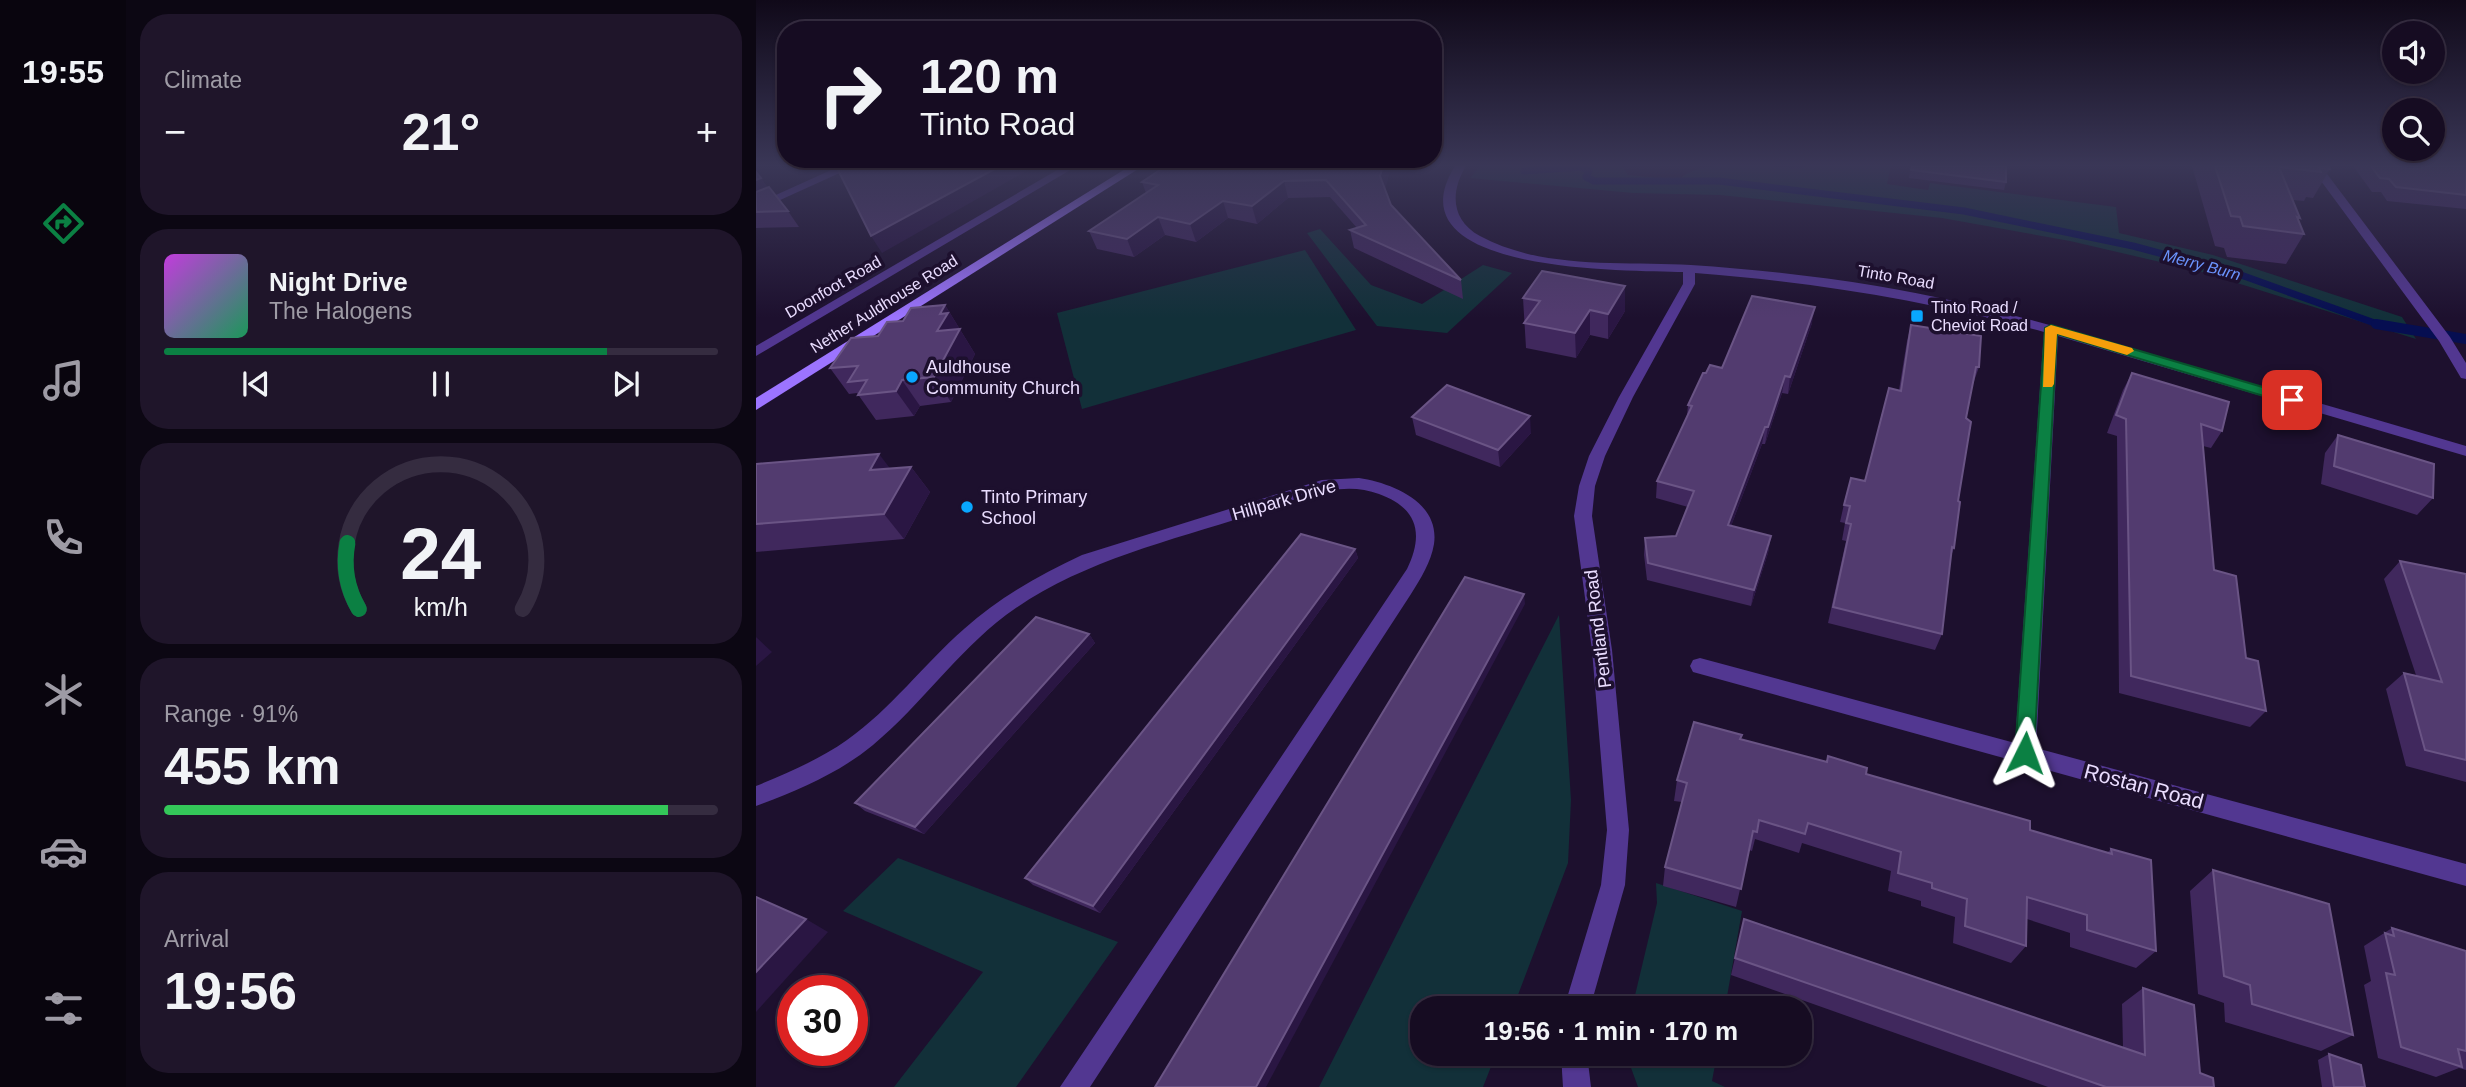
<!DOCTYPE html>
<meta charset="utf-8">
<style>
:root{--surface:#160c22;--page:#1f152a;--text:#f1f3f6;--muted:#9e9ba5;--line:#352c40;--accent:#0b8043}
body{margin:0;font-family:Arial,sans-serif;background:var(--page);color:var(--text);height:100vh;display:flex;flex-direction:column;font-size:26px;white-space:nowrap}
*{box-sizing:border-box;margin:0}
p{font-size:23px;color:var(--muted)}
.icon{flex:none;width:38px;height:38px;fill:none;stroke:currentColor;stroke-width:2;stroke-linecap:round;stroke-linejoin:round}
.map{position:relative;flex:1;overflow:hidden}
.details{display:flex;flex-direction:column;gap:14px;padding:14px;background:#0c0713;width:630px}
.details>*{flex:none}
.banner{position:absolute;left:21px;top:21px;width:665px;height:147px;border-radius:28px;box-shadow:0 2px 5px #0004,0 0 0 2px var(--line);background:#160c22;color:var(--text);overflow:hidden}
.controls{position:absolute;left:1626px;top:21px;display:grid;gap:14px}
.controls a{display:grid;place-items:center;width:63px;height:63px;border-radius:50%;background:var(--surface);box-shadow:0 2px 5px #0004,0 0 0 2px var(--line);font-size:35px}
.speed{position:absolute;left:21px;top:975px;display:flex;gap:14px;font-size:35px;font-weight:700;text-align:center}
.speed>*{display:grid;place-content:center;width:91px;height:91px;border-radius:50%;background:var(--surface);box-shadow:0 2px 5px #0004,0 0 0 2px var(--line);line-height:1}
.speed .limit{border:10px solid #d22;background:#fff;color:#111}
.pin{position:absolute;display:grid;place-items:center;width:60px;height:60px;color:#fff;margin:-30px;border-radius:14px;box-shadow:0 4px 10px #0006}
.me{position:absolute;width:77px;margin:-38px;rotate:3deg;stroke-linejoin:round;filter:drop-shadow(0 0 5px #0008)}
.turn{display:flex;align-items:center;gap:24px;height:147px;padding:0 28px;font-size:32px}
.turn .icon{width:91px;height:91px;stroke-width:2.5}
.turn b{display:block;font-size:49px;line-height:60px}
.big{font-size:52px;font-weight:600;line-height:1.1}
.details .card{flex:1;display:flex;flex-direction:column;justify-content:center;gap:10px;min-width:0;padding:0 24px;border-radius:28px;background:var(--page)}
.details .dial{align-items:center;gap:0}
.dial svg{height:182px;overflow:visible;fill:none;stroke:var(--line);stroke-width:7;stroke-linecap:round;text-anchor:middle}
.dial text{fill:var(--text);stroke:none}
.song{display:flex;align-items:center;gap:21px}
.cover{width:84px;height:84px;border-radius:10px;background:linear-gradient(135deg,hsl(290 70% 55%),hsl(150 70% 35%))}
.played{height:7px;border-radius:4px;background:linear-gradient(90deg,var(--accent) 80%,var(--line) 80%)}
.keys{display:flex;justify-content:space-around;direction:ltr}
.heat{display:flex;justify-content:space-between;align-items:center;font-size:38px;direction:ltr}
.charge{height:10px;border-radius:5px;background:linear-gradient(90deg,#34c759 91%,var(--line) 0)}
.trip{position:absolute;left:654px;top:996px;width:402px;height:70px;border-radius:28px;background:var(--surface);box-shadow:0 2px 5px #0004,0 0 0 2px var(--line);font-weight:600;line-height:70px;text-align:center}
main{display:flex;flex:1;min-height:0}
.tab-bar{display:flex;flex-direction:column;width:126px;justify-content:space-around;align-items:center;background:#09050e;color:var(--muted)}
.tab-bar .icon{width:49px;height:49px}
.tab-bar .selected{color:var(--accent)}
.tab-bar b{font-size:32px;color:var(--text)}
.map>svg:first-child{display:block}
</style>
<main>
<nav class="tab-bar">
<b>19:55</b>
<svg class="icon selected" aria-label="directions" viewBox="0 0 24 24"><path d="M12 3l9 9-9 9-9-9zM9 14v-3h6M13 9l2 2-2 2"/></svg>
<svg class="icon" aria-label="music" viewBox="0 0 24 24"><path d="M9 18V5l10-2v13"/><circle cx="6" cy="18" r="3"/><circle cx="16" cy="16" r="3"/></svg>
<svg class="icon" aria-label="phone" viewBox="0 0 24 24"><path d="M5 4h4l2 5-3 2q2 4 5 5l2-3 5 2v4C11 20 4 13 5 4z"/></svg>
<svg class="icon" aria-label="climate" viewBox="0 0 24 24"><path d="M12 3v18M4 7l16 10M4 17L20 7"/></svg>
<svg class="icon" aria-label="car" viewBox="0 0 24 24"><path d="M5 17H2v-5l4-1 3-4h7l3 4 3 1v5h-3M9 17h6M6 11h13"/><circle cx="7" cy="17" r="2"/><circle cx="17" cy="17" r="2"/></svg>
<svg class="icon" aria-label="filters" viewBox="0 0 24 24"><path d="M4 7h16M4 17h16"/><circle cx="9" cy="7" r="2"/><circle cx="15" cy="17" r="2"/></svg>
</nav>
<section class="details">
<div class="card"><p>Climate</p>
<div class="heat"><a>−</a><b class="big">21°</b><a>+</a></div>
</div>
<div class="card">
<div class="song"><i class="cover"></i><div><b>Night Drive</b><p>The Halogens</p></div></div>
<div class="played"></div>
<div class="keys"><svg class="icon" aria-label="previous" viewBox="0 0 24 24"><path d="M18 5L8 12l10 7zM5 5v14"/></svg><svg class="icon" aria-label="pause" viewBox="0 0 24 24"><path d="M8 5v14M16 5v14"/></svg><svg class="icon" aria-label="next" viewBox="0 0 24 24"><path d="M6 5l10 7-10 7zM19 5v14"/></svg></div>
</div>
<div class="card dial"><svg viewBox="0 0 100 80">
<path d="M14 69A42 42 0 1 1 86 69"/>
<path d="M14 69A42 42 0 0 1 9 40" stroke="#0b8043"/>
<text x="50" y="56" font-size="32" font-weight="700">24</text>
<text x="50" y="72" font-size="11">km/h</text>
</svg></div>
<div class="card"><p>Range · 91%</p><b class="big">455 km</b><div class="charge"></div></div>
<div class="card"><p>Arrival</p><b class="big">19:56</b></div>
</section>
<div class="map">
<svg width="1710" height="1087" viewBox="0 0 1710 1087">
<rect width="100%" height="100%" fill="#1d102e"/>
<!-- green -->
<g fill="#123039">
<path d="M724 166H866L872 175 923 180C939 160 1000 164 1025 167 1034 167 1043 171 1051 166H1135L1131 184 1172 190 1174 183 1360 207 1363 233 1457 255 1646 317 1660 339 1443 271 1314 241 1186 218 964 195 877 193 714 178Z"/>
<path d="M564 229 615 285 666 304 727 265 756 273 691 333 621 326 551 233Z"/>
<path d="M549 250 600 330 326 409 301 313Z"/>
<path d="M803 615 815 800 812 863 757 1008H667V1054H740L727 1087H563Z"/>
<path d="M142 858 362 942 260 1087H138L227 972 87 911Z"/>
<path d="M900 883 986 911 969 1008H876L901 903Z"/>
<path d="M870 1054H961L956 1081 969 1087H882Z"/>
</g>
<g fill="none" stroke-linecap="round" stroke-linejoin="round">
<!-- stream-far1 -->
<path stroke="#060e51" stroke-width="7" d="M768 171 825 167 833 171 830 177 838 181H963L1208 211 1377 246 1485 275 1627 326"/>
<!-- stream -->
<path stroke="#060e51" stroke-width="10" d="M1620 324 1710 339"/>
<!-- street -->
<g fill="#523791" fill-rule="evenodd">
<path d="M84 166H99L0 211V204Z"/>
<path d="M308 166H321L0 356V346Z"/>
<path d="M699 166H710C694 192 695 220 724 236 787 270 866 261 935 265 997 269 1059 276 1121 286 1223 303 1321 332 1419 361 1516 390 1613 417 1710 446V456L1302 336 1280 748 1710 864V886L937 672 934 666 937 660 944 658 1259 743 1288 332C1173 301 1058 282 939 273V284L877 397 849 456 839 486 836 516 856 650 873 830 869 885 834 1008H808L845 885 851 830 836 650 818 516 823 486 833 456 863 397 927 284V272C874 270 631 275 699 166Z"/>
<path d="M1554 166H1565L1694 337 1710 363V379L1705 378 1683 341Z"/>
<path d="M603 478C636 483 684 502 678 544 675 562 665 578 655 594L334 1087H304L651 569C668 534 662 508 623 494 582 478 534 502 494 515 410 542 322 562 250 615 200 653 165 705 117 745 83 773 41 791 0 806V786C31 773 63 760 91 740 135 709 167 665 208 629 243 598 283 575 326 555L566 480Z"/>
<path d="M805 1054H831L835 1087H807Z"/>
</g>
<!-- secondary -->
<path fill="#9c74ff" fill-rule="evenodd" d="M374 166H387L0 410V398Z"/>
</g>
<!-- wall -->
<g fill="#40285d">
<path d="M635 166 629 189 635 205 705 280 707 299 598 248 594 230 601 228 574 197 532 198 501 224 472 218 440 242 409 235 378 257 341 249 333 231 390 193 386 182Z"/>
<path d="M1155 166H1250V182L1248 190 1153 178Z"/>
<path d="M1436 166H1573L1574 169 1557 198 1550 197 1548 201 1537 200 1544 218 1542 221 1548 234 1530 264 1471 257 1468 248 1459 246Z"/>
<path d="M1597 166H1710V209L1631 201 1625 192H1616Z"/>
<path d="M0 172 12 188 32 211 43 227 0 228Z"/>
<path d="M767 298 869 311 852 339 834 335 820 358 770 348Z"/>
<path d="M189 305 219 354 195 402 164 406 158 416 120 420 101 393 93 394 74 368 122 336 147 321Z"/>
<path d="M1056 323 1032 394 1026 393 1009 444H1006L975 526 1015 536 1012 553 995 606 891 580 888 555 889 538 920 536 932 507 900 498 901 481 931 416 932 405 950 373 966 368Z"/>
<path d="M1155 325 1223 367 1217 384 1210 418 1198 548 1195 556 1186 634 1179 650 1072 623 1090 541 1086 540 1089 523 1084 522 1090 495 1109 481 1143 390 1151 341Z"/>
<path d="M1376 373 1466 431 1455 448 1447 446 1458 570 1510 711 1494 727 1363 693 1361 436 1351 433 1367 390Z"/>
<path d="M656 417 775 433 744 467 660 435Z"/>
<path d="M1582 435 1677 498 1661 515 1565 484 1569 453Z"/>
<path d="M0 464 134 469 155 467 174 492 148 539 0 552Z"/>
<path d="M599 549 602 558 344 913 277 885 269 878Z"/>
<path d="M1644 561 1710 574V782L1650 766 1630 689 1648 673 1660 675 1628 579Z"/>
<path d="M333 634 339 643 168 834 109 811 99 803Z"/>
<path d="M985 739 1110 774 1274 830 1351 853 1355 849 1400 951 1380 968 1314 947V933L1271 919 1270 946 1255 963 1197 943 1199 917 1165 906V901L1132 891 1135 871 1046 843 1043 853 999 839 996 851 993 850 980 907 907 886 909 867 926 802 918 801 921 780Z"/>
<path d="M1457 870 1597 1035 1565 1051 1469 1022 1468 1003 1442 994 1434 891Z"/>
<path d="M988 919 1367 1047 1366 1004 1387 988 1444 1073 1458 1087H1292L975 975Z"/>
<path d="M1636 928 1710 951V1070L1703 1068 1680 1077 1622 1058 1608 985 1615 981 1608 946Z"/>
<path d="M1573 1054 1609 1087H1566L1562 1060Z"/>
</g>
<!-- shaded-wall -->
<g fill="#2a1643">
<path d="M244 166H276L274 168V169L126 253 115 236Z"/>
<path d="M627 166H635L628 194 624 176Z"/>
<path d="M5 178 16 194 0 201V180Z"/>
<path d="M528 181 532 198 501 224 496 206Z"/>
<path d="M467 201 472 218 440 242 434 224Z"/>
<path d="M402 217 409 235 378 257 371 239Z"/>
<path d="M869 286V311L852 339V314Z"/>
<path d="M189 305 219 354 195 402 178 377 181 331 184 314Z"/>
<path d="M1059 307 1056 323 1032 394 1034 377Z"/>
<path d="M834 310V335L820 358 819 333Z"/>
<path d="M1029 376 1026 393 1009 444 1012 427Z"/>
<path d="M146 380 164 406 158 416 140 391Z"/>
<path d="M774 416 775 433 744 467 742 450Z"/>
<path d="M1009 427 1006 444 969 542 972 525Z"/>
<path d="M123 454 143 480 114 470Z"/>
<path d="M155 467 174 492 148 539 128 514Z"/>
<path d="M1015 536 1012 553 995 606 998 590Z"/>
<path d="M599 549 602 558 344 913 337 906Z"/>
<path d="M768 594 769 604 510 1087H500Z"/>
<path d="M333 634 339 643 168 834 159 827Z"/>
<path d="M0 637 16 652 0 666Z"/>
<path d="M50 919 72 932 0 1012V972Z"/>
</g>
<!-- building -->
<g fill="#523b6f" stroke="#6a5485" stroke-width="2">
<path d="M80 166H244L115 236Z"/>
<path d="M410 166H627L624 176 635 205 705 280 594 230 610 225 570 180 528 181 496 206 467 201 434 224 402 217 371 239 333 231 402 185 386 182Z"/>
<path d="M1156 166H1250V182L1155 170Z"/>
<path d="M1459 166H1573L1574 169 1563 168 1565 172 1523 167 1544 218 1541 217 1548 234 1487 226 1484 217 1475 216Z"/>
<path d="M1615 166H1710V195L1640 187 1633 179 1624 178Z"/>
<path d="M0 172 5 178 0 180Z"/>
<path d="M13 187 32 211 0 212V192Z"/>
<path d="M786 271 869 286 852 314 834 310 819 333 768 323 784 301 767 298Z"/>
<path d="M996 296 1059 307 1034 377 1029 376 1012 427H1009L972 525 1015 536 998 590 892 563 889 538 920 536 938 491 901 481 936 406 932 405 947 373H950L954 365 966 368Z"/>
<path d="M189 305 184 314 192 313 181 331 204 329 178 377 146 380 140 391 102 395 111 380 92 382 102 366 74 368 95 338 122 336 131 322 147 321 155 308Z"/>
<path d="M1155 325 1225 336 1223 367H1220L1210 418 1215 422 1202 501 1204 502 1198 548 1196 547 1186 634 1077 607 1095 524 1090 523 1094 506 1088 505 1095 478 1109 481 1133 388 1145 391Z"/>
<path d="M1376 373 1473 402 1466 431 1445 424 1458 570 1480 576 1490 658 1502 661 1510 711 1375 676 1370 419 1360 415Z"/>
<path d="M691 385 774 416 742 450 656 417Z"/>
<path d="M1582 435 1678 464 1677 498 1578 466Z"/>
<path d="M123 454 114 470 155 467 128 514 0 524V464Z"/>
<path d="M545 534 599 549 337 906 269 878Z"/>
<path d="M1644 561 1710 574V760L1669 750 1648 673 1686 682Z"/>
<path d="M709 577 768 594 500 1087H399Z"/>
<path d="M280 617 333 634 159 827 99 803Z"/>
<path d="M938 722 986 735 984 739 1071 762 1072 756 1111 768 1110 774 1274 821V830L1356 854 1355 849 1395 860 1400 951 1331 930V915L1271 897 1270 946 1209 926 1211 899 1176 888V883L1142 873 1145 852 1052 823 1049 834 1003 820 1001 832 997 831 985 889 909 867 931 783 921 780Z"/>
<path d="M1457 870 1573 904 1597 1035 1496 1004 1494 985 1468 976Z"/>
<path d="M0 897 50 919 0 972Z"/>
<path d="M988 919 1389 1055 1387 988 1438 1005 1444 1073 1457 1078 1458 1087H1350L979 958Z"/>
<path d="M1636 928 1710 951V1051L1702 1049 1706 1067 1645 1047 1630 973 1639 975 1629 933 1638 936Z"/>
<path d="M1573 1054 1605 1065 1609 1087H1578Z"/>
</g>
<!-- sky -->
<linearGradient id="sky" x2="0" y2="1"><stop stop-color="#100919"/><stop offset="0.52" stop-color="#3a3757"/><stop offset="1" stop-color="#3a3757" stop-opacity="0"/></linearGradient>
<rect width="1710" height="318" fill="url(#sky)"/>
<!-- route -->
<path fill="#0b8043" stroke="#07532c" stroke-width="2" d="M1295 325 1541 397 1543 400 1536 404 1531 403 1301 334 1278 753 1276 759 1269 762 1262 759 1259 753 1289 328Z"/>
<!-- slow -->
<path fill="#f59e0b" d="M1295 325 1376 348 1378 351 1371 355 1301 334 1298 384 1296 387H1287L1289 328Z"/>
<!-- markers -->
<g fill="#09a7ff" stroke="#1d102e" stroke-width="2.5">
<rect x="1154" y="309" width="14" height="14" rx="3.5"/>
<circle cx="156" cy="377" r="7"/>
<circle cx="211" cy="507" r="7"/>
</g>
<g text-anchor="middle" dominant-baseline="central" stroke-width="7" stroke-linejoin="round" paint-order="stroke">
<!-- far-water labels -->
<g font-size="16" font-style="italic" fill="#6b94ff" stroke="#1d102e">
<text transform="translate(1446 265) rotate(15)">Merry Burn</text>
</g>
<!-- far-street labels -->
<g font-size="16" fill="#eaddff" stroke="#1d102e">
<text transform="translate(1140 277) rotate(10)">Tinto Road</text>
<text transform="translate(77 287) rotate(-30)">Doonfoot Road</text>
<text transform="translate(128 304) rotate(-32)">Nether Auldhouse Road</text>
</g>
<!-- far-poi labels -->
<g font-size="16" fill="#eaddff" stroke="#1d102e" text-anchor="start">
<text x="1175" y="307">Tinto Road /<tspan x="1175" dy="18">Cheviot Road</tspan></text>
</g>
<!-- poi labels -->
<g font-size="18" fill="#eaddff" stroke="#1d102e" text-anchor="start">
<text x="170" y="367">Auldhouse<tspan x="170" dy="21">Community Church</tspan></text>
<text x="225" y="497">Tinto Primary<tspan x="225" dy="21">School</tspan></text>
</g>
<!-- street labels -->
<g font-size="18" fill="#eaddff" stroke="#1d102e">
<text transform="translate(528 500) rotate(-16)">Hillpark Drive</text>
<text transform="translate(842 629) rotate(-97)">Pentland Road</text>
</g>
<!-- near-street labels -->
<g font-size="21" fill="#eaddff" stroke="#1d102e">
<text transform="translate(1388 786) rotate(15)">Rostan Road</text>
</g>
</g>
</svg>
<div class="controls">
<a><svg class="icon" aria-label="sound" viewBox="0 0 24 24"><path d="M4 9h4l5-4v14l-5-4H4zM17 9q2 3 0 6"/></svg></a>
<a><svg class="icon" aria-label="search" viewBox="0 0 24 24"><circle cx="10" cy="10" r="6"/><path d="M15 15l6 6"/></svg></a>
</div>
<div class="speed"><div class="limit">30</div></div>
<div class="pin" style="left:1536px;top:400px;background:#d93025"><svg class="icon" aria-label="arrive" viewBox="0 0 24 24"><path d="M6 21V4h12l-3 4 3 4H6"/></svg></div>
<svg class="me" style="left:1269px;top:753px" viewBox="-20 -20 40 40"><path d="M0-17L14 15 0 8-14 15z" fill="#0b8043" stroke="#fff" stroke-width="4"/></svg>
<div class="trip">19:56 · 1 min · 170 m</div>
<div class="banner">
<div class="turn"><svg class="icon" aria-label="right" viewBox="0 0 24 24"><path d="M7 20v-9h11M14 6l5 5-5 5"/></svg><div><b>120 m</b>Tinto Road</div></div>
</div>
</div>
</main>
